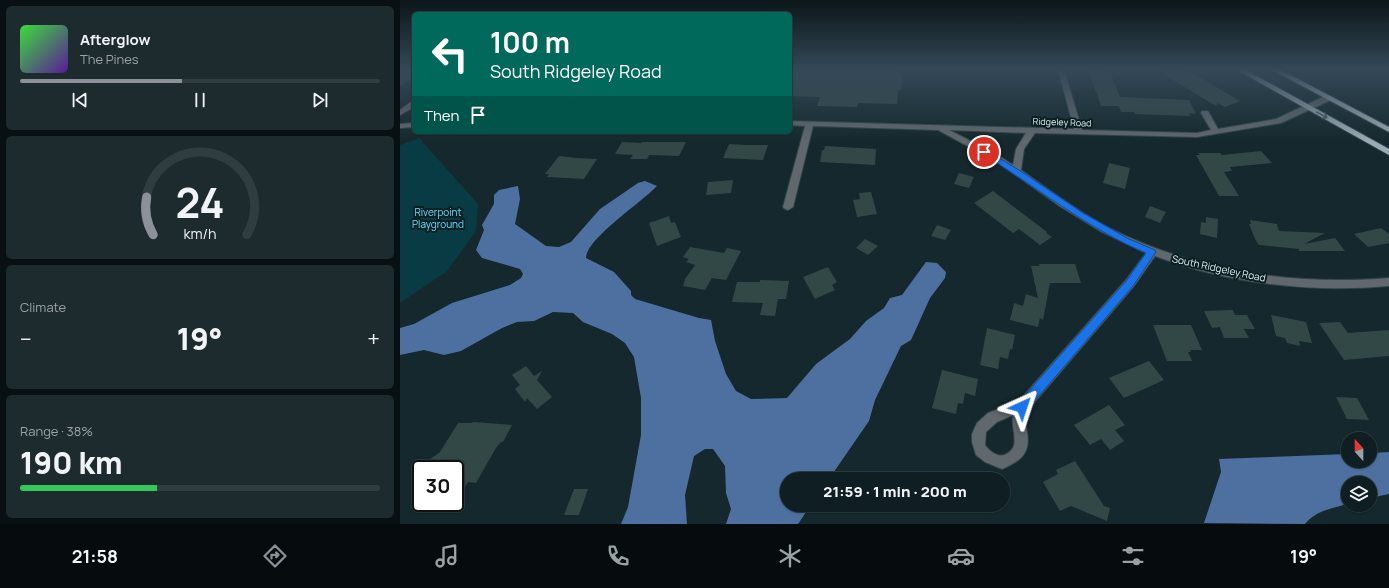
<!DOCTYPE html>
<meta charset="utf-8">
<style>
:root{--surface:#0f1e22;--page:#1d2b2f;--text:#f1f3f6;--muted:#9ba2a5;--line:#2f3c40;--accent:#8c9099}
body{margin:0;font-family:Manrope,sans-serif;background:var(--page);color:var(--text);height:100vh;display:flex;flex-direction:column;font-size:15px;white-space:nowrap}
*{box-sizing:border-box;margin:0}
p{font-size:13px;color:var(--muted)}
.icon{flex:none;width:22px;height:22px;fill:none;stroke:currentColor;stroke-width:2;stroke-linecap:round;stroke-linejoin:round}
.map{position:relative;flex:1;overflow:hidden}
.details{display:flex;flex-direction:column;gap:6px;padding:6px;background:#081013;width:400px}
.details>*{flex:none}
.hud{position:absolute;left:12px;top:12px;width:380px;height:122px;border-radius:6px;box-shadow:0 1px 3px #0004,0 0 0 1px var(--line);background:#00695c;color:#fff;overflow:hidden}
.needle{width:26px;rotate:339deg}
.fabs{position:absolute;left:941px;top:432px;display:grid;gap:8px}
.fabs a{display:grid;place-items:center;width:36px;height:36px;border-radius:50%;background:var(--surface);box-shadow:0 1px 3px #0004,0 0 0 1px var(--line);font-size:20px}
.speed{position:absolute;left:12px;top:460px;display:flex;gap:8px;font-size:20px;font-weight:700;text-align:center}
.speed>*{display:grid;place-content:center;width:52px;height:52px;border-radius:50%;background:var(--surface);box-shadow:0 1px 3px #0004,0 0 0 1px var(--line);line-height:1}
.speed .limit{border:2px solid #111;border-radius:6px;background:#fff;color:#111}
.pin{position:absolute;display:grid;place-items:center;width:34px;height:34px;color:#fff;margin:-17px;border:2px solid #fff;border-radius:50%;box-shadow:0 1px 4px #0007}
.me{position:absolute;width:44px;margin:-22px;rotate:42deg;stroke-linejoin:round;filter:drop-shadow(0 0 3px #0008)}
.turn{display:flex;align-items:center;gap:14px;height:84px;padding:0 12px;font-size:18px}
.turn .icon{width:52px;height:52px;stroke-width:2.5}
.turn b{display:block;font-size:28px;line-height:34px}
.then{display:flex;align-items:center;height:38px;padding:0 12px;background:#0003;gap:8px;font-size:15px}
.big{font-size:30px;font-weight:800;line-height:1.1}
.details .tile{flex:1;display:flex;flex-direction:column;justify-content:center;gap:6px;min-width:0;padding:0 14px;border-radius:6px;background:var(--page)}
.details .dial{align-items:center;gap:0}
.dial svg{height:104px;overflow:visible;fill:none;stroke:var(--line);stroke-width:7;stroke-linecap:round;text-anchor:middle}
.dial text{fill:var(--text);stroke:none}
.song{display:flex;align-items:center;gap:12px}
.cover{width:48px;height:48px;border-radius:6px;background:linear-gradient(135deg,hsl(120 70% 55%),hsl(270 70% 35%))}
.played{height:4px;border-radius:2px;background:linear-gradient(90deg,var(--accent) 45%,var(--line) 45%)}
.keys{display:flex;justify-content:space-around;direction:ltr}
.heat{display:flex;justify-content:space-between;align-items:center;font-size:22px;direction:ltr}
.charge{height:6px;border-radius:3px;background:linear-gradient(90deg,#34c759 38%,var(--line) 0)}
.trip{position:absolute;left:380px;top:472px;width:230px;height:40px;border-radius:20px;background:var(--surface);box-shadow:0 1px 3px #0004,0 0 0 1px var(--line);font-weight:800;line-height:40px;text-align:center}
.dock{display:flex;height:64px;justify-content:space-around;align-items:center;background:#060c0e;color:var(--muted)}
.dock .icon{width:28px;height:28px}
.dock .current{color:var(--accent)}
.dock b{font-size:18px;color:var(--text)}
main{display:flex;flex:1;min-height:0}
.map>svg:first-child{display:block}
</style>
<main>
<section class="details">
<div class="tile">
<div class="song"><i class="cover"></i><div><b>Afterglow</b><p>The Pines</p></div></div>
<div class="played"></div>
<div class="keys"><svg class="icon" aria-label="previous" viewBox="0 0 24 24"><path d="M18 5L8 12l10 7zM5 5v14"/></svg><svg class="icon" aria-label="pause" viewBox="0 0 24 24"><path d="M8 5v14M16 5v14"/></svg><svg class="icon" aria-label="next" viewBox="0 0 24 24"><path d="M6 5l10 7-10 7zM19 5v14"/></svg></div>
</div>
<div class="tile dial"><svg viewBox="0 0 100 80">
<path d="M14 69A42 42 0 1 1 86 69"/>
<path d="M14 69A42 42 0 0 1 9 40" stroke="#8c9099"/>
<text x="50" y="56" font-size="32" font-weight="700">24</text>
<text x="50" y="72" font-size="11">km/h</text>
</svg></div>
<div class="tile"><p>Climate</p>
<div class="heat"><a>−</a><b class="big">19°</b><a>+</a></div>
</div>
<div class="tile"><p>Range · 38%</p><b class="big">190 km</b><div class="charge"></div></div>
</section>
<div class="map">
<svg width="989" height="524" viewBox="0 0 989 524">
<rect width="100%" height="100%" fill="#14282d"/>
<!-- green -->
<path fill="#093b45" d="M19 138 78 204 76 231 47 271 0 303V145Z"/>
<!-- water -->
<g fill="#4e70a0">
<path d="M245 181 257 186C242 202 186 239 186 258L214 272 231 291V295L235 299 299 318 311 320 315 341 326 374 336 391 351 399 387 398 416 364 450 339 466 321 484 308 490 298 502 295 526 262 537 263 546 272 545 278 530 298 511 340 501 346 475 400 469 421 429 479H387V505H411L398 524H326L331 509 326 493 325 466 313 449H305L294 456 285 495 287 524H221L228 507 241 435V398L234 357 225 343 212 334 183 322 173 313 153 312 134 321 117 322 102 328 61 351 44 355 24 350 0 355V328L14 324 52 303 110 285 121 278 123 274 120 269 82 258 76 250 84 230 82 225 94 204V195L99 190 118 186 120 199 115 224 146 246 159 247 171 242 200 209 238 183Z"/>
<path d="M989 452V494L970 498V483H948V504C933 508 915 511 905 524L804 523 821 472 819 459 948 454V461H970V453Z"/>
</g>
<!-- building -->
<g fill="#324847">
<path d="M0 69H14V77L0 86Z"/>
<path d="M392 69H500L499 74H503L501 90H498L497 104 458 103 457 107 417 106 420 97 390 96V75Z"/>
<path d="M688 69H709L720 97 789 100 796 114 789 113 790 116 735 114 734 112H721L719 106H701Z"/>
<path d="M755 69H786L840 101 825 107 818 103 816 106Z"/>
<path d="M222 142 241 143 242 142H286L279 156 249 155 247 159H230L233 155 215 154Z"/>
<path d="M329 144 345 145H368L363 160 323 158Z"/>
<path d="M425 146 476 149 475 165 420 162 422 150H424Z"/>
<path d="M861 151 872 163 830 167 832 171 824 172 839 196H819L796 155H800L798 153H820L822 155Z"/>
<path d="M159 156 177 158 197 159 184 179 147 177 149 174H145Z"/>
<path d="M709 163 730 168 725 189 703 183Z"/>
<path d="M559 173 574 177 569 188 554 184Z"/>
<path d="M333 180 331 193 306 195 308 182Z"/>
<path d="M593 191 647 232 646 233 652 237 640 245 619 229 613 233 574 203Z"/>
<path d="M471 192 477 214 457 217 453 200 460 199 459 193Z"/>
<path d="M750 206 766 212 760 223 745 217Z"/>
<path d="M269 216 271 223 275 222 281 237 257 246 249 223Z"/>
<path d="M806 217 818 219 817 238 800 234 801 222 806 223Z"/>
<path d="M850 220 877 224 879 231 925 233 904 244 935 238 945 251H899V249L859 245 856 241 849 224H851Z"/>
<path d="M537 225 551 230 545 240 531 236Z"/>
<path d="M981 228 989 234V243L968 247 954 234Z"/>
<path d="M465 239 478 246 468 255 456 248Z"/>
<path d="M290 247 324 253 327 248 341 251 326 280 312 278 305 290 283 286 285 279 295 265 286 262 289 259 283 257Z"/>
<path d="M639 264H675L681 283H650L643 320 640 318 638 327 610 320 614 303 623 306 626 294 638 298 631 266H640Z"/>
<path d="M428 267 437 282 432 285 435 290 415 299 403 277Z"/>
<path d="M360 280 389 281 386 299H378L375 316 360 315 363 303 332 302 337 282H360Z"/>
<path d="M833 310 835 315H847L855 329H844L849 338H824L820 327 812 328 804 311Z"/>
<path d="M871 315 906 322 912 343 899 341 900 346 887 343 885 338 876 336Z"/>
<path d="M940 322 948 333 989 330V356L944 360 919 323Z"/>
<path d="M753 325H791L802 350H790L791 352H788L792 361H767Z"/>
<path d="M587 328 615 335 612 350 610 349 608 359 600 357 598 369 580 365Z"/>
<path d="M749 361 764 380 724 398 709 378Z"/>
<path d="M126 366 134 376 142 371 137 380 152 397 137 409 127 398 125 402 115 389 120 385 112 375Z"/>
<path d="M542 370 578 379 575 396 565 393 563 404 558 403 556 414 532 408Z"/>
<path d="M936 397 957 398 969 420 947 419Z"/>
<path d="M709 405 725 425 715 430 724 441 710 450 701 439 690 445 674 425Z"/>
<path d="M73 422 112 425 103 442H101L96 448 76 483 68 482 55 504V469H26L29 460 40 452 58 423H72Z"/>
<path d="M675 461 704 506 710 508 707 521 671 506 660 511 643 482 658 474 656 470Z"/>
<path d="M174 489H188L179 515H164Z"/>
</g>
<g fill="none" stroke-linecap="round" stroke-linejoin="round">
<!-- minor casing -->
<g stroke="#314449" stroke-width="2">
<g id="minor">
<path d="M658 69H664L682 130 797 133 811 130 801 113 802 111H808L818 129 876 119 925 96H931V100L881 123 797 137 635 133 624 149 621 170C649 190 677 211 707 227 793 271 894 286 989 278V286C911 293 829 284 755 256L734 286 627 411C624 418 626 424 627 432 631 454 620 461 602 469L585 462 576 455 572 442V434L577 423 588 413 618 402 726 280 746 253 700 231 661 207 597 162 538 130 413 126 393 207 388 210 385 209 383 207 405 126 390 125V121L674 129ZM549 130 626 133 616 149 613 165 596 154ZM613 415C610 428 623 448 604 455 597 457 589 451 585 445L586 432 597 422Z"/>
<path d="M11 102H14V107L0 115V110Z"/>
<path d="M14 123V127L0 128V124Z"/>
</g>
</g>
<!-- major casing -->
<g stroke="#314449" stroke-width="2">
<g id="major">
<path d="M836 69H844L989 149V155L837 70Z"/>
<path d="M871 69H879L989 127V132L872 70Z"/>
</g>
</g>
<!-- minor -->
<use href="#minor" fill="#60686d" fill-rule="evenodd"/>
<!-- major -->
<use href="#major" fill="#9babb5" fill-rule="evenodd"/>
</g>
<!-- one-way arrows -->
<defs><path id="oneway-shaft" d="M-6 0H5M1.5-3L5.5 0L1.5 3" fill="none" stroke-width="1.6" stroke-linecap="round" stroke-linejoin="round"/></defs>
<use stroke="#4b5e65" href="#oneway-shaft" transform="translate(922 115) rotate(29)"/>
<!-- sky -->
<linearGradient id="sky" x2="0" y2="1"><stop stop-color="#0b1619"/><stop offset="0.49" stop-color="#344857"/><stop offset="1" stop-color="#344857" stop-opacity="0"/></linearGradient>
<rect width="989" height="142" fill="url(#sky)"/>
<!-- route -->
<path fill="#1a73e8" stroke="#114b97" d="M584 149 619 170 683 213 729 239 755 250 756 252 733 286 626 411 622 412 618 411 617 407 618 403 727 280 746 253C686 228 637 187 581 153V150Z"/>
<g text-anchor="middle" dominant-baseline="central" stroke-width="4" stroke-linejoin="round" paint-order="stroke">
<!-- far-street labels -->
<g font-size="9" fill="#e4f0f3" stroke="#0a1f23">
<text transform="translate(662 122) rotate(2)">Ridgeley Road</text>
</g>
<!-- park labels -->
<g font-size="10" fill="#64e0fa" stroke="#0a1f23">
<text x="38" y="212">Riverpoint<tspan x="38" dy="12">Playground</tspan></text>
</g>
<!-- street labels -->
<g font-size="10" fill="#e4f0f3" stroke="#0a1f23">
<text transform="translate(819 268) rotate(12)">South Ridgeley Road</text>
</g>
</g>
</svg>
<div class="fabs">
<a><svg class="needle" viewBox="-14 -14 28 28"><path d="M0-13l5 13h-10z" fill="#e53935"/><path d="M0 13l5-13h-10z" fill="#9ba2a5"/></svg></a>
<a><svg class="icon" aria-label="layers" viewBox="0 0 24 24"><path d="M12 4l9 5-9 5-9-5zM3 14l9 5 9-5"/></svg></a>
</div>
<div class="speed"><div class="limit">30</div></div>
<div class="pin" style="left:584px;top:152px;background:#d93025"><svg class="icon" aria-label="arrive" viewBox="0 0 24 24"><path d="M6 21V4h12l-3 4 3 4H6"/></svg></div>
<svg class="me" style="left:622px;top:407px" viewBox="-20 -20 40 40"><path d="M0-17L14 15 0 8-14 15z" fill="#1a73e8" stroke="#fff" stroke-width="4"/></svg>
<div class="trip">21:59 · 1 min · 200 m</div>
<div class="hud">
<div class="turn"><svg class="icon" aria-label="left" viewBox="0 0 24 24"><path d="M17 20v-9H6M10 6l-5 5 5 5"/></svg><div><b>100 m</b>South Ridgeley Road</div></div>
<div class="then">Then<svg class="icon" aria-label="arrive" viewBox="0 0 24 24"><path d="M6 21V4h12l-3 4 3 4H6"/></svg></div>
</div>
</div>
</main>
<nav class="dock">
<b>21:58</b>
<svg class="icon current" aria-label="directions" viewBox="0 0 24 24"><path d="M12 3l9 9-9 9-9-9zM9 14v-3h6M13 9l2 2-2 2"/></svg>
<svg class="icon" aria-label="music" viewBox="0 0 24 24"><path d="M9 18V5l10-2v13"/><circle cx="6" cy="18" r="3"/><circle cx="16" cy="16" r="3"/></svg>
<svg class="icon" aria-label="phone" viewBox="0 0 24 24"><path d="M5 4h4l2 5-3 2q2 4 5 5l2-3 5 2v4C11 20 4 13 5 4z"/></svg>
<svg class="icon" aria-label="climate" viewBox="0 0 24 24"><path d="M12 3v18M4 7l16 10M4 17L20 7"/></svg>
<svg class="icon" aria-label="car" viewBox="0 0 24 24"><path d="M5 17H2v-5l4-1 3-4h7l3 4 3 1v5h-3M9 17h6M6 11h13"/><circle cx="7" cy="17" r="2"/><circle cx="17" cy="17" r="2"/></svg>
<svg class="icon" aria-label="filters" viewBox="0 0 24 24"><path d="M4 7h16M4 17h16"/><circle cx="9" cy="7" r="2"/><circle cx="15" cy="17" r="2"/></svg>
<b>19°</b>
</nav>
